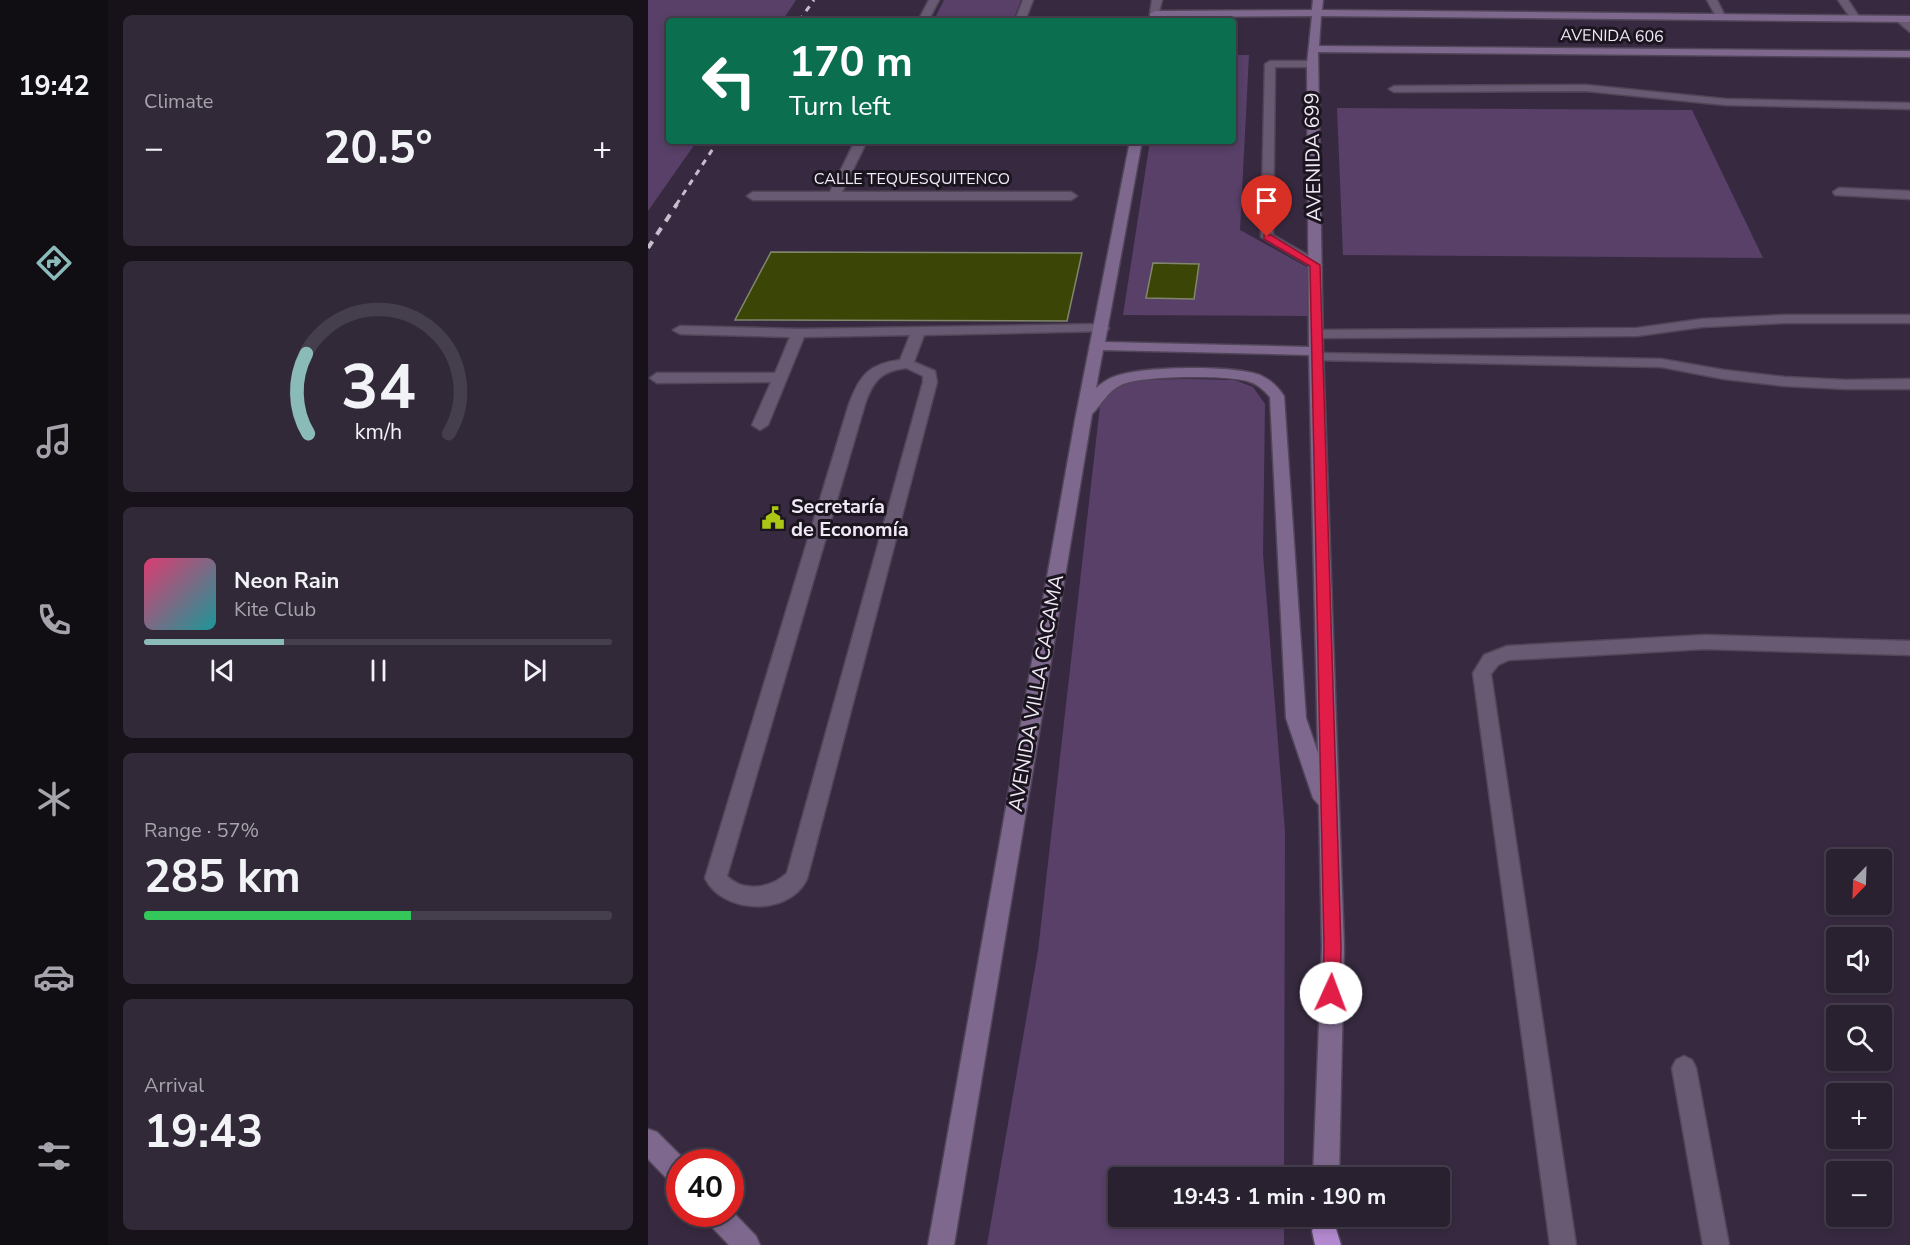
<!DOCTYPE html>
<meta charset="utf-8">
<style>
:root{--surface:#292030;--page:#312838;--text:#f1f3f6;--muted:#a5a3ab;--line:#453e4c;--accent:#8bbbb9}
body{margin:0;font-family:"Nunito Sans",sans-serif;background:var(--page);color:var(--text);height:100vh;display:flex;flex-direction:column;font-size:22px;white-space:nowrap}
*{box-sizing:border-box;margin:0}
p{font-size:20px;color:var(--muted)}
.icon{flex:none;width:33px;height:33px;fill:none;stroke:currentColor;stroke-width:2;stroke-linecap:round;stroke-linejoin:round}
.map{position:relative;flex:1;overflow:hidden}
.drawer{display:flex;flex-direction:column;gap:15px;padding:15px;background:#17121a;width:540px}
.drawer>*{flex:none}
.guide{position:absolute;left:18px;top:18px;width:570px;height:126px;border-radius:6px;box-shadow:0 3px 9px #0003,0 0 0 2px var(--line);background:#0b6e4f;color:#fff;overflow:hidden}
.needle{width:39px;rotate:203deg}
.controls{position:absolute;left:1178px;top:849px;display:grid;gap:12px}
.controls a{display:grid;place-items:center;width:66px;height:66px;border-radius:6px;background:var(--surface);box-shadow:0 3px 9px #0003,0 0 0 2px var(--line);font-size:30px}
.speed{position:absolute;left:18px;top:1149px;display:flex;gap:12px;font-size:30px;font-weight:700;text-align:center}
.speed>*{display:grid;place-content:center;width:78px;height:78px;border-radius:50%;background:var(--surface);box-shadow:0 3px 9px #0003,0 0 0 2px var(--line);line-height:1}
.speed .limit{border:9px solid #d22;background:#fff;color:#111}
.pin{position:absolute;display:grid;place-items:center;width:51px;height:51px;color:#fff;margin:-62px -26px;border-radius:50% 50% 50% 0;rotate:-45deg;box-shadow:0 0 6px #0007}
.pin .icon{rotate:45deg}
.me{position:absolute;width:66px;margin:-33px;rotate:2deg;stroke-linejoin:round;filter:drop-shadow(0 0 4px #0008)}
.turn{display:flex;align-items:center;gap:21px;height:126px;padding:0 24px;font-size:27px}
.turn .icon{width:78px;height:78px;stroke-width:2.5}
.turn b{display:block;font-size:42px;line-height:51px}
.big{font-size:45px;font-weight:700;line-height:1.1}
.drawer .tile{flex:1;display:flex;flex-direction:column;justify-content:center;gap:9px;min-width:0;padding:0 21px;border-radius:9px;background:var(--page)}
.drawer .dial{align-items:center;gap:0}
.dial svg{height:156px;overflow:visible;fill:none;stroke:var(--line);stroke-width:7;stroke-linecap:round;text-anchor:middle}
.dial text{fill:var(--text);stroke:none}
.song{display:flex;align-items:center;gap:18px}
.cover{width:72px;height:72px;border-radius:9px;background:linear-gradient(135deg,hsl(340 70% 55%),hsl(180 70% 35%))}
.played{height:6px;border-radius:3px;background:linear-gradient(90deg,var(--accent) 30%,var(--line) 30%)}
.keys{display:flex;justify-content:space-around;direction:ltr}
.heat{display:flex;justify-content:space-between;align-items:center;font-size:33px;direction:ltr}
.charge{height:9px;border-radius:4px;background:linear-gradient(90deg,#34c759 57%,var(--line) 0)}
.trip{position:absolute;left:460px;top:1167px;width:342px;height:60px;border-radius:6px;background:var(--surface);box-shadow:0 3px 9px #0003,0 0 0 2px var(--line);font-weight:700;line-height:60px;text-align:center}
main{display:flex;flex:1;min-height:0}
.tabs{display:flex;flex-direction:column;width:108px;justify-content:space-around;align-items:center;background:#100d13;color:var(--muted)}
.tabs .icon{width:42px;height:42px}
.tabs .on{color:var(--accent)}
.tabs b{font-size:27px;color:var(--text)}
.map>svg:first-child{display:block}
</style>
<main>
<nav class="tabs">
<b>19:42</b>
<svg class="icon on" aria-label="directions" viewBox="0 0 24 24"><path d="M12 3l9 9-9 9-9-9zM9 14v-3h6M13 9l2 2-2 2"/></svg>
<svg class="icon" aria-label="music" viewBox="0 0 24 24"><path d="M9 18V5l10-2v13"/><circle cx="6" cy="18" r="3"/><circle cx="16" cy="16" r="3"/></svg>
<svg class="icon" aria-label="phone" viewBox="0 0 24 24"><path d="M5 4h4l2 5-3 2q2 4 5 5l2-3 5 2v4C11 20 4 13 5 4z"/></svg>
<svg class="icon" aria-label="climate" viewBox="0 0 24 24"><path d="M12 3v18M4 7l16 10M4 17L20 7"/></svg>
<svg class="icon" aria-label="car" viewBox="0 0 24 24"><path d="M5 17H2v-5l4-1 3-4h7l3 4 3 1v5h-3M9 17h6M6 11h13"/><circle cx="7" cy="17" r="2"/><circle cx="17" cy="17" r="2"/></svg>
<svg class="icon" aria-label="filters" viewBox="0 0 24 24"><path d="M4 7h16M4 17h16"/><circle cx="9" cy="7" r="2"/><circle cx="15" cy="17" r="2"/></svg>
</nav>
<section class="drawer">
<div class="tile"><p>Climate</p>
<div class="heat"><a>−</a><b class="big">20.5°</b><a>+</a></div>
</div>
<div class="tile dial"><svg viewBox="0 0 100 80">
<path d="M14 69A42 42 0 1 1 86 69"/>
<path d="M14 69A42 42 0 0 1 13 28" stroke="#8bbbb9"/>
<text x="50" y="56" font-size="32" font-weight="700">34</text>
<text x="50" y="72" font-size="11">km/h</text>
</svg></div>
<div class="tile">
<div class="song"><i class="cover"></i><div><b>Neon Rain</b><p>Kite Club</p></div></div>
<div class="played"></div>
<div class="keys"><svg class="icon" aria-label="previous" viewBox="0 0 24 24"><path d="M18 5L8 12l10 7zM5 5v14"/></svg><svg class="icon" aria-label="pause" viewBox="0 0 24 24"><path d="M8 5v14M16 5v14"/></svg><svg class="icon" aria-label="next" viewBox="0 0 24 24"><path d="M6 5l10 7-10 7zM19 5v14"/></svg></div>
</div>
<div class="tile"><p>Range · 57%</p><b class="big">285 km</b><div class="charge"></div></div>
<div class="tile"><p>Arrival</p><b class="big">19:43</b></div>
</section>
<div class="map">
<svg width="1262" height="1245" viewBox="0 0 1262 1245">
<rect width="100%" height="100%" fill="#372a40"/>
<!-- green -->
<g fill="#584068">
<path d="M0 0H148L134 21H21V141H49L0 211Z"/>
<path d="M296 0H373L366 18H287Z"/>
<path d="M585 55H601L592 230 659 267 660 316 475 315 502 141H585Z"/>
<path d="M689 108 1044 110 1115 258 695 255Z"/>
<path d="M540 379 587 380 605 387 617 404 615 554 637 831 636 1177 471 1178V1216L636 1217V1245H339L390 951 453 397 482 380Z"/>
</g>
<!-- building -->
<g fill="#3b4506" stroke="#80876b" stroke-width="1.5">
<path d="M123 252 434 253 419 321 87 320Z"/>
<path d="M505 263 551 264 546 299 498 298Z"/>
</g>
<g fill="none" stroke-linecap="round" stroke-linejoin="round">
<!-- lane casing -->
<g stroke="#514658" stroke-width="3">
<g id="lane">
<path d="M1249 17H1255L1262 23V32L1249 21Z"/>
<path d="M622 61H664L669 64 664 67H627L625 235 672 262 674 265 672 268 667 269 613 237 617 64Z"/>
<path d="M938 85 1077 99 1262 103V109L1077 105 938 91 746 92 741 89 746 86Z"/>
<path d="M1191 188 1262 191V199L1187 195 1185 192Z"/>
<path d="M1136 315H1262V323H1136L1054 327 989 336 669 338 662 334 669 330 989 328 1054 319Z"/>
<path d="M454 324 461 328 459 331 276 335 266 362 287 371 289 382 159 879C141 917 74 914 57 878L201 404C212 375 221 364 252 360L262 335 156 337 120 425 112 430 104 425 123 382 9 383 2 378 9 373H127L142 337 32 334 25 330 32 326 151 329ZM258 368 275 376V382L139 873C123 888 96 893 79 876L217 404C225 381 233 371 258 368Z"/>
<path d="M668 353 1013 359 1076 370 1137 377 1198 380 1262 379V389H1198L1137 386 1076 379 1013 367 663 360 661 357 663 354Z"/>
<path d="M1057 635 1262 641V655L1057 649 861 660 850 665 843 674 928 1245H902L825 673 836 655 859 646Z"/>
<path d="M1036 1056 1044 1060 1048 1068 1081 1245H1055L1024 1068 1028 1060Z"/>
</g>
</g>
<!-- street casing -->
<g stroke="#514658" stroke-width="3">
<g id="street">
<path d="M281 0H291L280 21H270Z"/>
<path d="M375 0H385L377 21H367Z"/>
<path d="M504 0H514L510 16 502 14Z"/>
<path d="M1059 0H1069L1077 16 1075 18H1069Z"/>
<path d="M1190 0H1200L1212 18 1210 20H1204Z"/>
<path d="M207 141H219L194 192H423L429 196 423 200H105L99 196 105 192H182Z"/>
</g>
</g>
<!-- secondary casing -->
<g stroke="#514658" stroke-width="3">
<g id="secondary">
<path d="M665 0H675L674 10 1262 16V22L673 16 671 46 1262 51V57L670 52 675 351 696 947 691 1178H665L674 947 671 805 665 798 638 718 622 397C616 390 608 383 599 381 578 375 491 375 473 385 459 392 454 404 444 414L306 1245H280L427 420 482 141H494L457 342 661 347 659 64 664 16 512 17V21H502V14L507 11 664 10ZM455 350 661 355 670 753 658 718 636 396C630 387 623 380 612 375 584 365 497 366 468 376 461 378 454 383 448 388Z"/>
<path d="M0 1129 9 1132 39 1162H32V1187L23 1183 0 1159Z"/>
<path d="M82 1209 108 1236 112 1245H81L60 1223 56 1214H82Z"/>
</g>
</g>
<!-- highway casing -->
<g stroke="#514658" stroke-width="3">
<path id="highway" d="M677 1218 686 1222 693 1245H667L664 1231 668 1222Z"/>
</g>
<!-- lane -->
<use href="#lane" fill="#695a73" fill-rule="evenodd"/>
<!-- street -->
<use href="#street" fill="#695a73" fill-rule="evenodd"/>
<!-- secondary -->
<use href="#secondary" fill="#7f688e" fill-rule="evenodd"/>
<!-- highway -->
<use href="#highway" fill="#b289ce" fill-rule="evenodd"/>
<!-- rail-far1 -->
<g stroke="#c6bdcd" stroke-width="3" stroke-dasharray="6 6" stroke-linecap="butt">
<path d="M151 21 166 0"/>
<path d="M28 205 70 141"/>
</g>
<!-- rail -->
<path stroke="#c6bdcd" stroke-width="4" stroke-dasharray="8 8" stroke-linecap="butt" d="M0 248 29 204"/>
</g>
<!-- route -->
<path fill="#e11d48" stroke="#92132f" stroke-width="1.5" d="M616 235H623L672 265 693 947 692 993 689 999 683 1002 677 999 675 993 676 947 662 266 616 239Z"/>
<!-- icons -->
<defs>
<g id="civic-bare" transform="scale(1.8)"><path d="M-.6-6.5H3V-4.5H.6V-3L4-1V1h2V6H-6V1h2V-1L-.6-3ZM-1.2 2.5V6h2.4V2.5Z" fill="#abc614" stroke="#1b151f" stroke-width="2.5" paint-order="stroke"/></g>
</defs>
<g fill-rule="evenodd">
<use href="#civic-bare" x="125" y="518"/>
</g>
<g text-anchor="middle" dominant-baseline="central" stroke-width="6" stroke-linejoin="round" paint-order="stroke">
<!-- far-street labels -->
<g font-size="16" fill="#f1e9f7" stroke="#1b151f">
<text transform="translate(964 36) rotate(1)">AVENIDA 606</text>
<text x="264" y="179">CALLE TEQUESQUITENCO</text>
</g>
<!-- street labels -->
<g font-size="20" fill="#f1e9f7" stroke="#1b151f">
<text transform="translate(665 157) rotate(-91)">AVENIDA 699</text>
<text transform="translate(388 693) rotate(-80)">AVENIDA VILLA CACAMA</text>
</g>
<!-- poi labels -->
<g font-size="20" font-weight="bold" fill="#f1e9f7" stroke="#1b151f" text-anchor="start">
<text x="143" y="506">Secretaría<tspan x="143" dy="23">de Economía</tspan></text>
</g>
</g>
</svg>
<div class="controls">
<a><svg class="needle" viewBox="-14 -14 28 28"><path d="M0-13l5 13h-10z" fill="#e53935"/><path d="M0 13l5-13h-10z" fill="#a5a3ab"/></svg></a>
<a><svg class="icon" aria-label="sound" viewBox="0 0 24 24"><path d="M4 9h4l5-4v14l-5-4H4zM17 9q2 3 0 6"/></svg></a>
<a><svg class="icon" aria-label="search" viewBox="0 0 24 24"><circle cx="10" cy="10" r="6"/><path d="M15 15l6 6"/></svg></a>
<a>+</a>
<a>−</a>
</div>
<div class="speed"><div class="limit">40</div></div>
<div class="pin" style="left:619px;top:237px;background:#d93025"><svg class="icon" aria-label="arrive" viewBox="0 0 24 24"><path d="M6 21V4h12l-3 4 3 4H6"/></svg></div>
<svg class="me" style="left:683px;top:993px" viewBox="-20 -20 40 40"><circle r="19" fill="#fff"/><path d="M0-13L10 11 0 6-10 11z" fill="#e11d48"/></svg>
<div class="trip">19:43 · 1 min · 190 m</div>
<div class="guide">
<div class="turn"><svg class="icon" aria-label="left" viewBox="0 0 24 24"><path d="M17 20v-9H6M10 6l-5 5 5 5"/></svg><div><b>170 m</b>Turn left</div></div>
</div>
</div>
</main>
